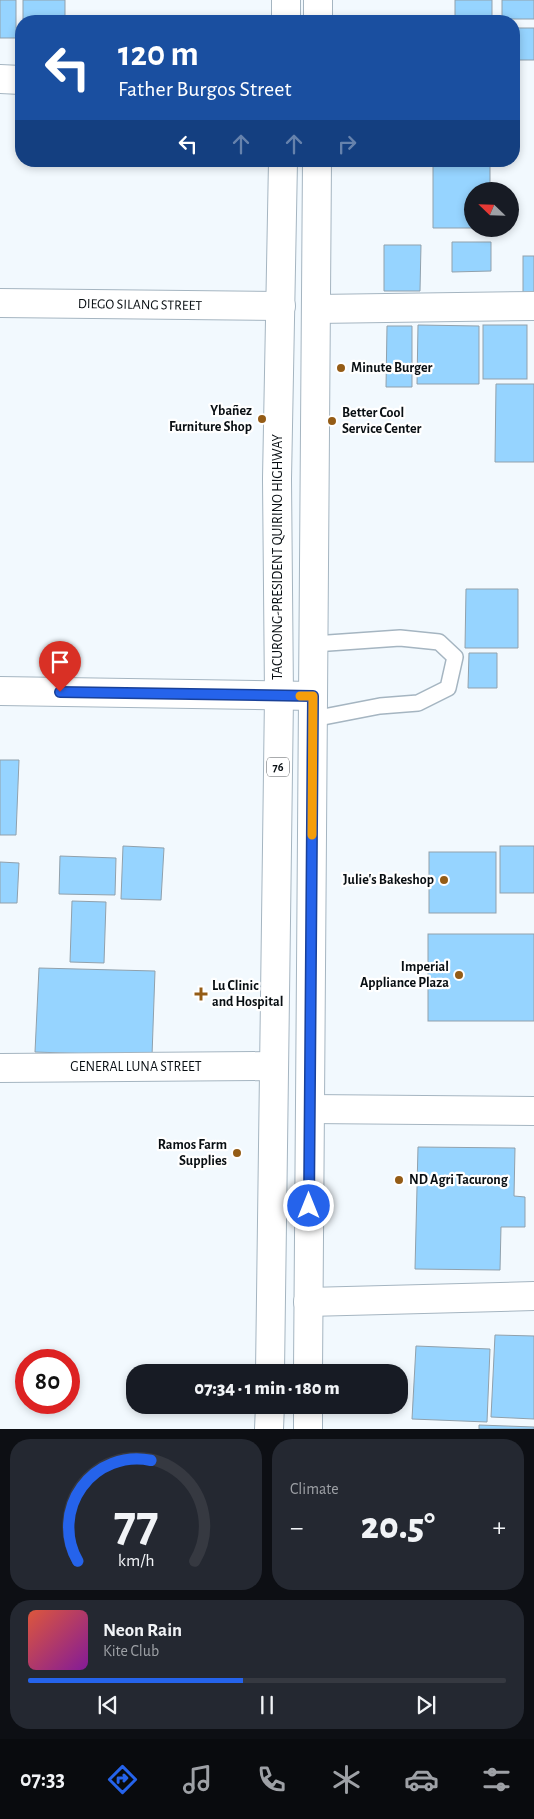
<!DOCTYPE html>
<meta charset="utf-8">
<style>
:root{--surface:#171b24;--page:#242831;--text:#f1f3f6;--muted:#9ea1a6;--line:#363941;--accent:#2563eb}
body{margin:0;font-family:"Alegreya Sans",sans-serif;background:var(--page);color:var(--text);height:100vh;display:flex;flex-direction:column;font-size:19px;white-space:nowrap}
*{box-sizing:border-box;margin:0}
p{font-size:16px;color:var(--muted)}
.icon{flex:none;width:28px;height:28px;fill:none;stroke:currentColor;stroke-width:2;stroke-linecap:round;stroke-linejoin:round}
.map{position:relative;height:1429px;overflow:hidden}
.drawer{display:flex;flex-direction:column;gap:10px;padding:10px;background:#0d0f14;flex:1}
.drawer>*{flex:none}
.guide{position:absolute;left:15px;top:15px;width:505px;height:152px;border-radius:20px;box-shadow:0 2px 8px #0003;background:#1a4fa0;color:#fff;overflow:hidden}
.needle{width:32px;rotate:293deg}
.buttons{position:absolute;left:464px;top:182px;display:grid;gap:10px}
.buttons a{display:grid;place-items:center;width:55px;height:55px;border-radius:50%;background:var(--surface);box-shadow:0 2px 8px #0003;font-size:25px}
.speed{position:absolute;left:15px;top:1349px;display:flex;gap:10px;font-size:25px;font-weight:700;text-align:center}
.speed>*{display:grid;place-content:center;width:65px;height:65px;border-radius:50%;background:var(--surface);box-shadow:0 2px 8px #0003;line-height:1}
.speed .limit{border:8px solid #d22;background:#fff;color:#111}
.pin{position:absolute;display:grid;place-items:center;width:42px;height:42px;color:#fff;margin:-51px -21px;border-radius:50% 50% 50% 0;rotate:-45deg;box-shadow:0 0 5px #0007}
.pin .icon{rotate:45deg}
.me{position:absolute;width:55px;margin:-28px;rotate:0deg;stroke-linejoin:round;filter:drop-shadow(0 0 4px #0008)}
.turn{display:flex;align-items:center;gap:18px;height:105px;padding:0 20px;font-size:22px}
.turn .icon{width:65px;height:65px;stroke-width:2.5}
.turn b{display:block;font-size:35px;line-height:42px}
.lanes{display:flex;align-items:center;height:48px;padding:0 20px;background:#0003;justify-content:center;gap:25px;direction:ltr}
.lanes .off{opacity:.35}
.big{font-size:38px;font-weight:800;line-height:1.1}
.drawer .tile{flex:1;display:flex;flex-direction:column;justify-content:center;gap:8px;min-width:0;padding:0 18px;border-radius:20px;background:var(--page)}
.drawer .dial{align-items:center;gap:0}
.dial svg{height:130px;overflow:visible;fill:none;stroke:var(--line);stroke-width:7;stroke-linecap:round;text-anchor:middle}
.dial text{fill:var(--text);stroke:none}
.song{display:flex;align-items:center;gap:15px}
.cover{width:60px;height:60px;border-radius:8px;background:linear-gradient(135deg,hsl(10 70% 55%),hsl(290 70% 35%))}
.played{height:5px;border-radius:2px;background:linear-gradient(90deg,var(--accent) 45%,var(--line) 45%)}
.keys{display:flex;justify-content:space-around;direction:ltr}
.heat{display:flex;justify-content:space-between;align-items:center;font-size:28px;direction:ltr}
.drawer .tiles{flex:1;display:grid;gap:10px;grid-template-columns:1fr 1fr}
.tile:last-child{grid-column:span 2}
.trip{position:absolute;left:126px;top:1364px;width:282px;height:50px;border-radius:20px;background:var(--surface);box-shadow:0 2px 8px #0003;font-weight:800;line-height:50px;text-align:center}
.dock{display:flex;height:80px;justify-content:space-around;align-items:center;background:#090b0e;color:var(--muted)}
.dock .icon{width:35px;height:35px}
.dock .active{color:var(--accent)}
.dock b{font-size:22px;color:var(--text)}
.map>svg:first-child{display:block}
</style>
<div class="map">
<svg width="534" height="1429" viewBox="0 0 534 1429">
<rect width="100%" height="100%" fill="#f2f9fe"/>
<!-- building -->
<g fill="#96d4ff" stroke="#91a1ac">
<rect x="0" y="0" width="16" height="38"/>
<rect x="23" y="0" width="42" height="21"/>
<rect x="455" y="0" width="37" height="19"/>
<rect x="502" y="0" width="32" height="19"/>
<rect x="514" y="28" width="20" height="32"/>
<path d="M433 166H490V191H472V228H433Z"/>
<path d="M452 242H491V271L452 272Z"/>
<path d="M384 245H421L420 291H384Z"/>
<rect x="523" y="256" width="11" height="38"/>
<path d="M418 325 479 326V384H417Z"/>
<rect x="483" y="325" width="44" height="54"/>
<path d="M387 326H412V387H386Z"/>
<path d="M496 384H534V462H495Z"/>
<path d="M466 589H518V648H465Z"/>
<path d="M469 653H497V688H468Z"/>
<path d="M0 760H19L16 835H0Z"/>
<path d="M123 846 164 848 161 900 121 899Z"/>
<rect x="500" y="846" width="34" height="47"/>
<rect x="429" y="852" width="67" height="61"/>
<path d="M60 856 116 858 115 895 59 894Z"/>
<path d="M0 862 19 863 17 903H0Z"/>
<path d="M72 901 106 902 104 963 70 962Z"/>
<rect x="428" y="934" width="106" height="87"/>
<path d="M39 968 155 971 152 1056 35 1052Z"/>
<path d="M418 1147 515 1148 514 1196 525 1197V1227H501L500 1270 415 1269Z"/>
<path d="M495 1335 534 1336V1419L491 1417Z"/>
<path d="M416 1346 490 1349 487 1422 412 1419Z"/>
<path d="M479 1425 534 1427V1429H479Z"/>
</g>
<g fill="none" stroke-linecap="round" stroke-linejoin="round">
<!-- service casing -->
<g stroke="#a5b5c1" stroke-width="18">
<path id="service" d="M313 719 380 706 418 703 448 688 455 657 439 642 400 638 314 644"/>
</g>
<!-- minor casing -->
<g stroke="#a5b5c1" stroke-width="30">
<g id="minor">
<path d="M0 79 21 80"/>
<path d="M0 303 281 306"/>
<path d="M316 309 534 306"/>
<path d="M0 691 313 696"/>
<path d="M0 1068 273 1066"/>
<path d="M310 1109 534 1111"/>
<path d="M308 1302 534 1296"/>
</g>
</g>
<!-- trunk casing -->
<g stroke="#a5b5c1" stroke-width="30">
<g id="trunk">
<path d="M286 21V0"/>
<path d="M318 21V0"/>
<path d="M270 1372 279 696 277 479 283 161"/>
<path d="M308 1372 317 161"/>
<path d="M269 1429 270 1405"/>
<path d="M308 1429V1405"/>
</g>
</g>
<!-- service -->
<use href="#service" stroke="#fff" stroke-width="15"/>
<!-- minor -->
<use href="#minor" stroke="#fff" stroke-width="28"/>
<!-- trunk -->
<use href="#trunk" stroke="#fff" stroke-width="28"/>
</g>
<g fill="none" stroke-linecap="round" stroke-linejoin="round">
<!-- route casing -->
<g stroke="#184099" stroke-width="12">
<path id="route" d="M60 692 313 696 309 1206"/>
</g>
<!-- route -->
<use href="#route" stroke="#2563eb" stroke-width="9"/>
<!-- slow -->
<path stroke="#f59e0b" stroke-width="9" d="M300 696H313L312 835"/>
</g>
<!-- markers -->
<g fill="#945c16" stroke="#fff" stroke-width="2">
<circle cx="341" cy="368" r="5"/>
<circle cx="262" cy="419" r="5"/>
<circle cx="332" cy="421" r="5"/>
<circle cx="444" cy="880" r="5"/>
<circle cx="459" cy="975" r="5"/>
<path d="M198.5 986.5h5v5h5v5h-5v5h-5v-5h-5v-5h5z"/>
<circle cx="237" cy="1153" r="5"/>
<circle cx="399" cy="1180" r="5"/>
</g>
<g text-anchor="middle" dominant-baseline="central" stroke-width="4.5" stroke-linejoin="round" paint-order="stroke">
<!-- shield labels -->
<rect fill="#fff" stroke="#53575a" stroke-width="1" x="267" y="757.5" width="22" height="19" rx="4"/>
<g font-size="12" font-weight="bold" fill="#090f13">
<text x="278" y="767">76</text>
</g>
<!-- street labels -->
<g font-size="14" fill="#090f13" stroke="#fff">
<text transform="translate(140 305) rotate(1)">DIEGO SILANG STREET</text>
<text transform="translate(278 557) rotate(-90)">TACURONG-PRESIDENT QUIRINO HIGHWAY</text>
<text x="136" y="1067">GENERAL LUNA STREET</text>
</g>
<!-- poi labels -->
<g font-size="14" font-weight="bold" fill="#090f13" stroke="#fff" text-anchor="start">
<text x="351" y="368">Minute Burger</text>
<text x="252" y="411" text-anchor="end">Ybañez<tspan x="252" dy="16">Furniture Shop</tspan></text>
<text x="342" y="413">Better Cool<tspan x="342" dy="16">Service Center</tspan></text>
<text x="434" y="880" text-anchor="end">Julie's Bakeshop</text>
<text x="449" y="967" text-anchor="end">Imperial<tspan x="449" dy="16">Appliance Plaza</tspan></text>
<text x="212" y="986">Lu Clinic<tspan x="212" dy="16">and Hospital</tspan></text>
<text x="227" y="1145" text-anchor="end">Ramos Farm<tspan x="227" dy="16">Supplies</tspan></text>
<text x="409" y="1180">ND Agri Tacurong</text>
</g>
</g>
</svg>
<div class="buttons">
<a><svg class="needle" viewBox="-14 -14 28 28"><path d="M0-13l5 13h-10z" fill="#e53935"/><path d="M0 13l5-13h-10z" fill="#9ea1a6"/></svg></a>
</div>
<div class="speed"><div class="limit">80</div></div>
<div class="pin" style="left:60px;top:692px;background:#d93025"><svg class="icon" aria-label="arrive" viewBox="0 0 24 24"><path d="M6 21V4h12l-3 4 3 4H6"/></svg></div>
<svg class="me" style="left:309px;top:1206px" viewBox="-20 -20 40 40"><circle r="17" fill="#2563eb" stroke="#fff" stroke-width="3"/><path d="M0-11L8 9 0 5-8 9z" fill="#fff"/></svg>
<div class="trip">07:34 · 1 min · 180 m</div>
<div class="guide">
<div class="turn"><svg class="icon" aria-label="left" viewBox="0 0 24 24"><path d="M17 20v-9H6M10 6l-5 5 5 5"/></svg><div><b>120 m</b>Father Burgos Street</div></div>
<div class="lanes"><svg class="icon" aria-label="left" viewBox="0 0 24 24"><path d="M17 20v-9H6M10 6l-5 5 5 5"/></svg><svg class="icon off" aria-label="ahead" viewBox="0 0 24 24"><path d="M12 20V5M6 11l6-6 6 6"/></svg><svg class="icon off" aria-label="ahead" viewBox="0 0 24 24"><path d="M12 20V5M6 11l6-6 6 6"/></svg><svg class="icon off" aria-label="right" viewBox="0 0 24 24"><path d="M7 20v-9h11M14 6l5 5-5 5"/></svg></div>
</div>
</div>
<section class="drawer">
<div class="tiles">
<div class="tile dial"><svg viewBox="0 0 100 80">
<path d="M14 69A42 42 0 1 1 86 69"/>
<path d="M14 69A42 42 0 0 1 59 7" stroke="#2563eb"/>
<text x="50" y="56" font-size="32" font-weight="700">77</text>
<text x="50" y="72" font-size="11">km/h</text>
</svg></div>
<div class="tile"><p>Climate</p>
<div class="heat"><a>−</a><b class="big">20.5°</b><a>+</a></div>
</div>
<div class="tile">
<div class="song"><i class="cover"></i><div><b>Neon Rain</b><p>Kite Club</p></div></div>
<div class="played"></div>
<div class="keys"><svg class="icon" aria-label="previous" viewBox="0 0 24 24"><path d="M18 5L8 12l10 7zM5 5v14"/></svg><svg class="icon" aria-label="pause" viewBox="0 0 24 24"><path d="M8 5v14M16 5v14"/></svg><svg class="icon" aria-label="next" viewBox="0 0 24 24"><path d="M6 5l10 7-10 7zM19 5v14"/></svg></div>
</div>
</div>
</section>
<nav class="dock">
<b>07:33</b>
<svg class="icon active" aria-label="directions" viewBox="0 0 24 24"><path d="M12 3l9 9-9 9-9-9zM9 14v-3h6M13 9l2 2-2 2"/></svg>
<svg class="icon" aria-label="music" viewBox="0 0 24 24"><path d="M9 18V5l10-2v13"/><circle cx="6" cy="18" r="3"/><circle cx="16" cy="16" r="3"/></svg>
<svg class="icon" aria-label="phone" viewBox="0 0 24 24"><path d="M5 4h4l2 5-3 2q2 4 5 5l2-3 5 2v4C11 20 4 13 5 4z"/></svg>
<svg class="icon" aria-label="climate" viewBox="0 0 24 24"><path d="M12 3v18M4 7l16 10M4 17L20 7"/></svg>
<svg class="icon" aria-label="car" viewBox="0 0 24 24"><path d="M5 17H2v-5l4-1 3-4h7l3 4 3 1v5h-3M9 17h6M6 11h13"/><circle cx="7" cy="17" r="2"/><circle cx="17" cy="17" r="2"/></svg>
<svg class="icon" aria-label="filters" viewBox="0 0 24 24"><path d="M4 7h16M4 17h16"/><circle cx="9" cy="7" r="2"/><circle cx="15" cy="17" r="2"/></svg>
</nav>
